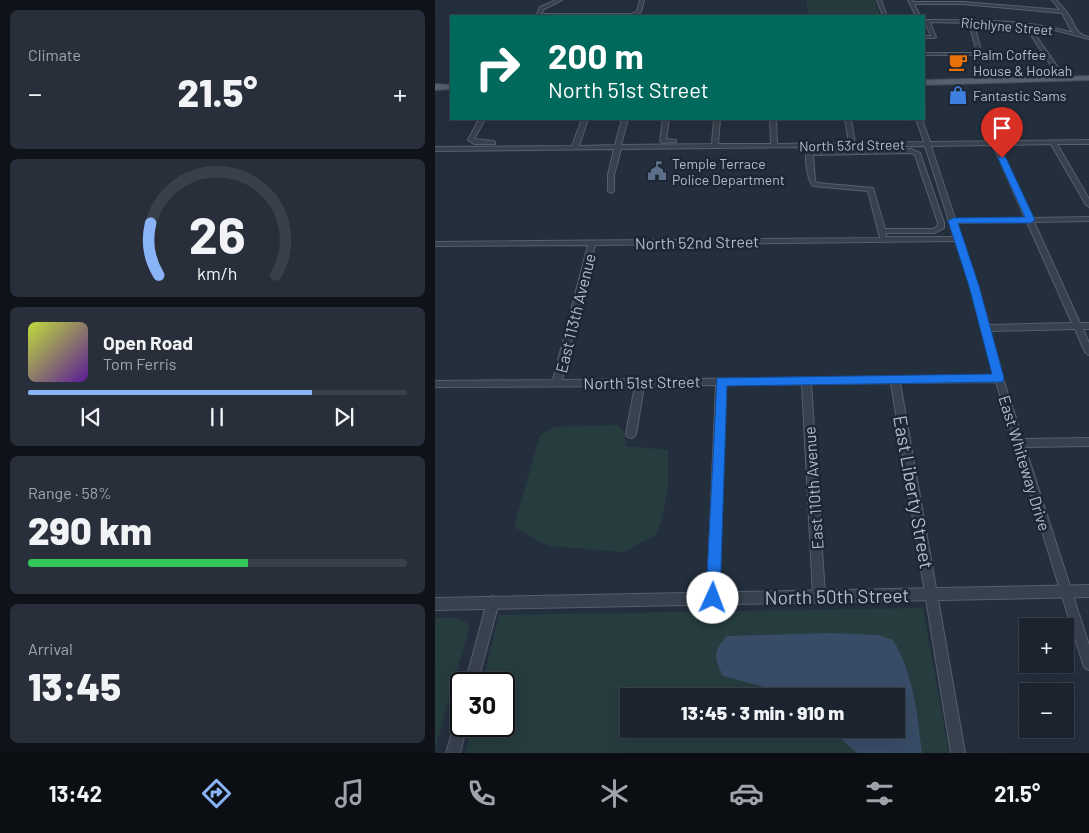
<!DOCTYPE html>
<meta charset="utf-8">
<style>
:root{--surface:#1b232e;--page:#282f3a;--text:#f1f3f6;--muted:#a0a4aa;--line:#39404a;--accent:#8ab4f8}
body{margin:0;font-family:Barlow,sans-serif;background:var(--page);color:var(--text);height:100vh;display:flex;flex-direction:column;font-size:19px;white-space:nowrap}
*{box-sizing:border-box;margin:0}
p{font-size:16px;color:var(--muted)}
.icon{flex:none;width:28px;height:28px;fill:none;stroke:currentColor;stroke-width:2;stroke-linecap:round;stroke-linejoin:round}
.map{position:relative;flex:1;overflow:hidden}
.details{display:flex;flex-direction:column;gap:10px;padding:10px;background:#0f1319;width:435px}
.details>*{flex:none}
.top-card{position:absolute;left:15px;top:15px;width:475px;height:105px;border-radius:0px;box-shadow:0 5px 20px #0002,0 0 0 1px var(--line);background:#00695c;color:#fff;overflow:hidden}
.fabs{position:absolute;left:584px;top:618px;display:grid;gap:10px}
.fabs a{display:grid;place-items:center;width:55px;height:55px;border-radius:0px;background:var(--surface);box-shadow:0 5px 20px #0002,0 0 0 1px var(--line);font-size:25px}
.speed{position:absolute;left:15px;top:672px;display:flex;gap:10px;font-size:25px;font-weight:700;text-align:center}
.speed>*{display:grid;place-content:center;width:65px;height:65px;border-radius:50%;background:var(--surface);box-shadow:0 5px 20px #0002,0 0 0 1px var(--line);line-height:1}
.speed .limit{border:2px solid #111;border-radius:8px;background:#fff;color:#111}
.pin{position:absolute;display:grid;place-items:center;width:42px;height:42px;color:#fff;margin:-51px -21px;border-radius:50% 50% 50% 0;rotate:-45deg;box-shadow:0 0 5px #0007}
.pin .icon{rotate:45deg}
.me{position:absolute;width:55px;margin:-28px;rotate:2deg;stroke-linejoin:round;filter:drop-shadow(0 0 4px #0008)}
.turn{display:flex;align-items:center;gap:18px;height:105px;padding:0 15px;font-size:22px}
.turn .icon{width:65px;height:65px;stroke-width:2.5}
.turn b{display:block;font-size:35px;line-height:42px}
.big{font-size:38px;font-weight:800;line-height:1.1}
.details .tile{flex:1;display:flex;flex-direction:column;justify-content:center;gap:8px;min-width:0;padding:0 18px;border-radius:8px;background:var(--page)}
.details .dial{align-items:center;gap:0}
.dial svg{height:130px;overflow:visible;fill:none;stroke:var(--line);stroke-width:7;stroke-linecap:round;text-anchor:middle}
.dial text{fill:var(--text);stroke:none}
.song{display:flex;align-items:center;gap:15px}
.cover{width:60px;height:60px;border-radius:8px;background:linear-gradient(135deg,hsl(70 70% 55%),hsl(270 70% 35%))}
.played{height:5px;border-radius:2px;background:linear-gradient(90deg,var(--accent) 75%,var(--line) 75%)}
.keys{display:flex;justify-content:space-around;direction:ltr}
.heat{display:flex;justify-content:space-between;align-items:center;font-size:28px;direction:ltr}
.charge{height:8px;border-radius:4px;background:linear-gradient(90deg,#34c759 58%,var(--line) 0)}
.trip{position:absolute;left:185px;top:688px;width:285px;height:50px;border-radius:0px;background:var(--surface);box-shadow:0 5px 20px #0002,0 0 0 1px var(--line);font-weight:800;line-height:50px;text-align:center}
.dock{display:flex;height:80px;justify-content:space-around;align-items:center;background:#0b0e12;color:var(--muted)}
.dock .icon{width:35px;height:35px}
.dock .on{color:var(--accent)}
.dock b{font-size:22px;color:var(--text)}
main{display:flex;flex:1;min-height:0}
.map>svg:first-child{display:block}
</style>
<main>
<section class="details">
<div class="tile"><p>Climate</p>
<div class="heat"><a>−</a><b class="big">21.5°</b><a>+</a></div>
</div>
<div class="tile dial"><svg viewBox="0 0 100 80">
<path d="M14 69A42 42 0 1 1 86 69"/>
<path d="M14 69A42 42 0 0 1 9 37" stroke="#8ab4f8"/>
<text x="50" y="56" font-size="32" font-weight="700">26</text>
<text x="50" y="72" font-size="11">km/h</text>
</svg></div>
<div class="tile">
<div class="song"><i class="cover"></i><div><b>Open Road</b><p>Tom Ferris</p></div></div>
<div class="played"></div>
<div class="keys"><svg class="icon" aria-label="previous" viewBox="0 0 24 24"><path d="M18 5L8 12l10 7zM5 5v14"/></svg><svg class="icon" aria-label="pause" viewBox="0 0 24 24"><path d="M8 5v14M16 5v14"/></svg><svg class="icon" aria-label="next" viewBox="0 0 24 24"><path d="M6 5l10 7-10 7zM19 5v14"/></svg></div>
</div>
<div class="tile"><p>Range · 58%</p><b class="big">290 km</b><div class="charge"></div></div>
<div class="tile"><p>Arrival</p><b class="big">13:45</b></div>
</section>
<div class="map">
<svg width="654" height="753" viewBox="0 0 654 753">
<rect width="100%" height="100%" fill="#242f3e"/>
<!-- green -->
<g fill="#263c3f" fill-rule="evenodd">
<path d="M371 0H440L445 16H374Z"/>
<path d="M183 425 190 433 191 446 233 450C235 480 232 507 221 535L188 552 113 546 79 527 105 435 120 427Z"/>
<path d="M488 608 514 753H30L37 726H69V684H47L64 615ZM194 696H461V729H194Z"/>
<path d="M0 618H22L35 625 0 749Z"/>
</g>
<!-- water -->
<path fill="#394c67" d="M397 633 443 635 458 640C479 675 482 713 487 753H422L394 729H461V696H350L337 689 288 676C280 659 277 651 292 636Z"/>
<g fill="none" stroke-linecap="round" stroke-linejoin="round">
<!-- minor casing -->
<g stroke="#565f6c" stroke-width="2">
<g id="minor">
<path d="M121 0H127L109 9 106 14H197L202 11 205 0H209L206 12 198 16H101L105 7Z"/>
<path d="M442 0H446L452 16H448Z"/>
<path d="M473 0H477L478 2H528L625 10 617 0H621C626 5 631 11 635 17 641 28 641 34 654 37V39L620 30 595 27 631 79 628 81 625 79 590 26 539 23 547 55H489V53H542L534 23 495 22 501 37 499 38H489V36H496L490 22H489V20C539 20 590 19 639 33L636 30 627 13 528 4H479L485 16H481Z"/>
<path d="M44 119H50L39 139 58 141 60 142V144H39L33 140Z"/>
<path d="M147 119H153L144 146 180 145 187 119H193L186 145 277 144 279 119H285L283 144H336L335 119H341L342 144 414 143 410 119H416L420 143 489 142 481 119H487L495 142 654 140V144H622L654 199V207L651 205 616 144 564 145 597 218 654 217V221L599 222 645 323H654V329H648L654 343V355L650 352 640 329 555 331 568 379 588 439 654 438V446L590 447 654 645V670L650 668 648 664 561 382 465 383 530 753H516L456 383 376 384 390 595 388 599 384 601 380 599 378 595 367 384 290 385 284 598 282 602 278 604 274 602 272 598 281 385 209 386 201 434 199 437 196 438 193 437 191 434 200 386 0 387V381L118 380 153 245 0 246V242L445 238 433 191 378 186C371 177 370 157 372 147L186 149 179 175V191L176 193 173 191V175L179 149 0 151V147L137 146ZM558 145 590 218 520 219 496 146ZM490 146 519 237H451V233H499L509 228V223L485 153 476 149 377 151 376 147ZM475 153 480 155 503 223 502 227 498 229H450L438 188 382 183 380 181 378 155ZM592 222 637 323 554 325 543 286 522 223ZM521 241 535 286 559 376 127 380 160 245Z"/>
<path d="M228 119H234L231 139 241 140V142L228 143 225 141Z"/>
<path d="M58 596 62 598 64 602 42 684H30L52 602 54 598Z"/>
<path d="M26 717V726H32L25 753H11L20 723 21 718Z"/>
</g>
</g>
<!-- tertiary casing -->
<g stroke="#565f6c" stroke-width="2">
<path id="tertiary" d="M654 585V597L0 610V598Z"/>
</g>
<!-- primary casing -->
<g stroke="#414a57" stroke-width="2">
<g id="primary">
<path d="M654 76V80L489 85V80Z"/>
<path d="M0 84 16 85V89L0 90Z"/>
</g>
</g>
<!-- minor -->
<use href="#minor" fill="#38414e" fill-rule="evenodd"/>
<!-- tertiary -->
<use href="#tertiary" fill="#38414e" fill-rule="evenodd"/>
<!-- primary -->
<use href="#primary" fill="#56606e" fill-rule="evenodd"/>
</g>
<!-- route -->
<path fill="#1a73e8" stroke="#114b97" d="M567 156 571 158 600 220 596 223H523L544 286 569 378 568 382 292 386 285 598 283 603 278 605 273 603 271 598 282 378 557 374 534 286 513 221 518 218 590 217 563 158Z"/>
<!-- icons -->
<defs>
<g id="cafe-bare" transform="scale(1.5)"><path d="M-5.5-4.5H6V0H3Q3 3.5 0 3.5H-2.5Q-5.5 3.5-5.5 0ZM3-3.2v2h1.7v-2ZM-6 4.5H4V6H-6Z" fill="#e8710a" stroke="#1d2633" stroke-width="2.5" paint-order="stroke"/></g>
<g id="shop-bare" transform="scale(1.5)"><path d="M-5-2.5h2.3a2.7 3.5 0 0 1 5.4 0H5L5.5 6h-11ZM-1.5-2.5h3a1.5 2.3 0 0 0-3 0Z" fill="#3f7fe0" stroke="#1d2633" stroke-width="2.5" paint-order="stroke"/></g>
<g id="civic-bare" transform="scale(1.5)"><path d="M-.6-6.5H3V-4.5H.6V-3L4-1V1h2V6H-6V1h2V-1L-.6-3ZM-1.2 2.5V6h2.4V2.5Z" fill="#5c6f8a" stroke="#1d2633" stroke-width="2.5" paint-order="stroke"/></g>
</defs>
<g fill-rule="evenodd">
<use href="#cafe-bare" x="523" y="62"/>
<use href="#shop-bare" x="523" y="95"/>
<use href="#civic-bare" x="222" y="171"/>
</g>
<g text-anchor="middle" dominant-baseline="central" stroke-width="5" stroke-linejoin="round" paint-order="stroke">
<!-- far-street labels -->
<g font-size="14" fill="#b4bcc9" stroke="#1d2633">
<text transform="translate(572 26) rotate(5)">Richlyne Street</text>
<text transform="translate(417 145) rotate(-1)">North 53rd Street</text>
</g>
<!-- far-poi labels -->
<g font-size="14" fill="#b4bcc9" stroke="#1d2633" text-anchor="start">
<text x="538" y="54">Palm Coffee<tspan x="538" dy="16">House &amp; Hookah</tspan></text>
<text x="538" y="95">Fantastic Sams</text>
<text x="237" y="163">Temple Terrace<tspan x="237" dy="16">Police Department</tspan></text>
</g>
<!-- street labels -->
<g font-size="16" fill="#b4bcc9" stroke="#1d2633">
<text transform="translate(262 242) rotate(-1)">North 52nd Street</text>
<text transform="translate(140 313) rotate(-76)">East 113th Avenue</text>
<text transform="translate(207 382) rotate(-1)">North 51st Street</text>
<text transform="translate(590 463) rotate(73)">East Whiteway Drive</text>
<text transform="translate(378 488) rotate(-94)">East 110th Avenue</text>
</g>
<!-- near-street labels -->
<g font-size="19" fill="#b4bcc9" stroke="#1d2633">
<text transform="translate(479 492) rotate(80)">East Liberty Street</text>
<text transform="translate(402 596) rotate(-1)">North 50th Street</text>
</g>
</g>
</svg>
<div class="fabs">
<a>+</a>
<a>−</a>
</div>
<div class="speed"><div class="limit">30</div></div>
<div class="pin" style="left:567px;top:158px;background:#d93025"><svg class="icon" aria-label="arrive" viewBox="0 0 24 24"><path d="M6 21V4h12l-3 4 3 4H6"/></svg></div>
<svg class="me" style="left:278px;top:598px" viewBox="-20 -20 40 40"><circle r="19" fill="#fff"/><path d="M0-13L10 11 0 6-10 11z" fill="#1a73e8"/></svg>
<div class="trip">13:45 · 3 min · 910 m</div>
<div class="top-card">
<div class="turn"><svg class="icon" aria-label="right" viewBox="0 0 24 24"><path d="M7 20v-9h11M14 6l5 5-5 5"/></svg><div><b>200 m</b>North 51st Street</div></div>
</div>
</div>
</main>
<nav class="dock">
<b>13:42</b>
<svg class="icon on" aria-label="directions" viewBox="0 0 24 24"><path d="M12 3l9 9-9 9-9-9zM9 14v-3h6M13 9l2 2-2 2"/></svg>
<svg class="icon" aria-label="music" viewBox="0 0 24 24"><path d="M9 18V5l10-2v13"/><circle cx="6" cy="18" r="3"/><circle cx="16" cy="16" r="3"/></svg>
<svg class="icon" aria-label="phone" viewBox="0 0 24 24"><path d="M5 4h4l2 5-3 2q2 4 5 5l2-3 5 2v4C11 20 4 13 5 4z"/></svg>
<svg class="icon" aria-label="climate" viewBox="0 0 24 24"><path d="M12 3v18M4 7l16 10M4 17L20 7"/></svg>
<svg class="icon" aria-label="car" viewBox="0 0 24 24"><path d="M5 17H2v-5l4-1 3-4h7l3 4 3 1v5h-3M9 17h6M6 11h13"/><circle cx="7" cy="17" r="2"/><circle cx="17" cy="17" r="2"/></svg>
<svg class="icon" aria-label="filters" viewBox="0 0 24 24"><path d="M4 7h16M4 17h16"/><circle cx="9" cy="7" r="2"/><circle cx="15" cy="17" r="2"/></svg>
<b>21.5°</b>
</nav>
